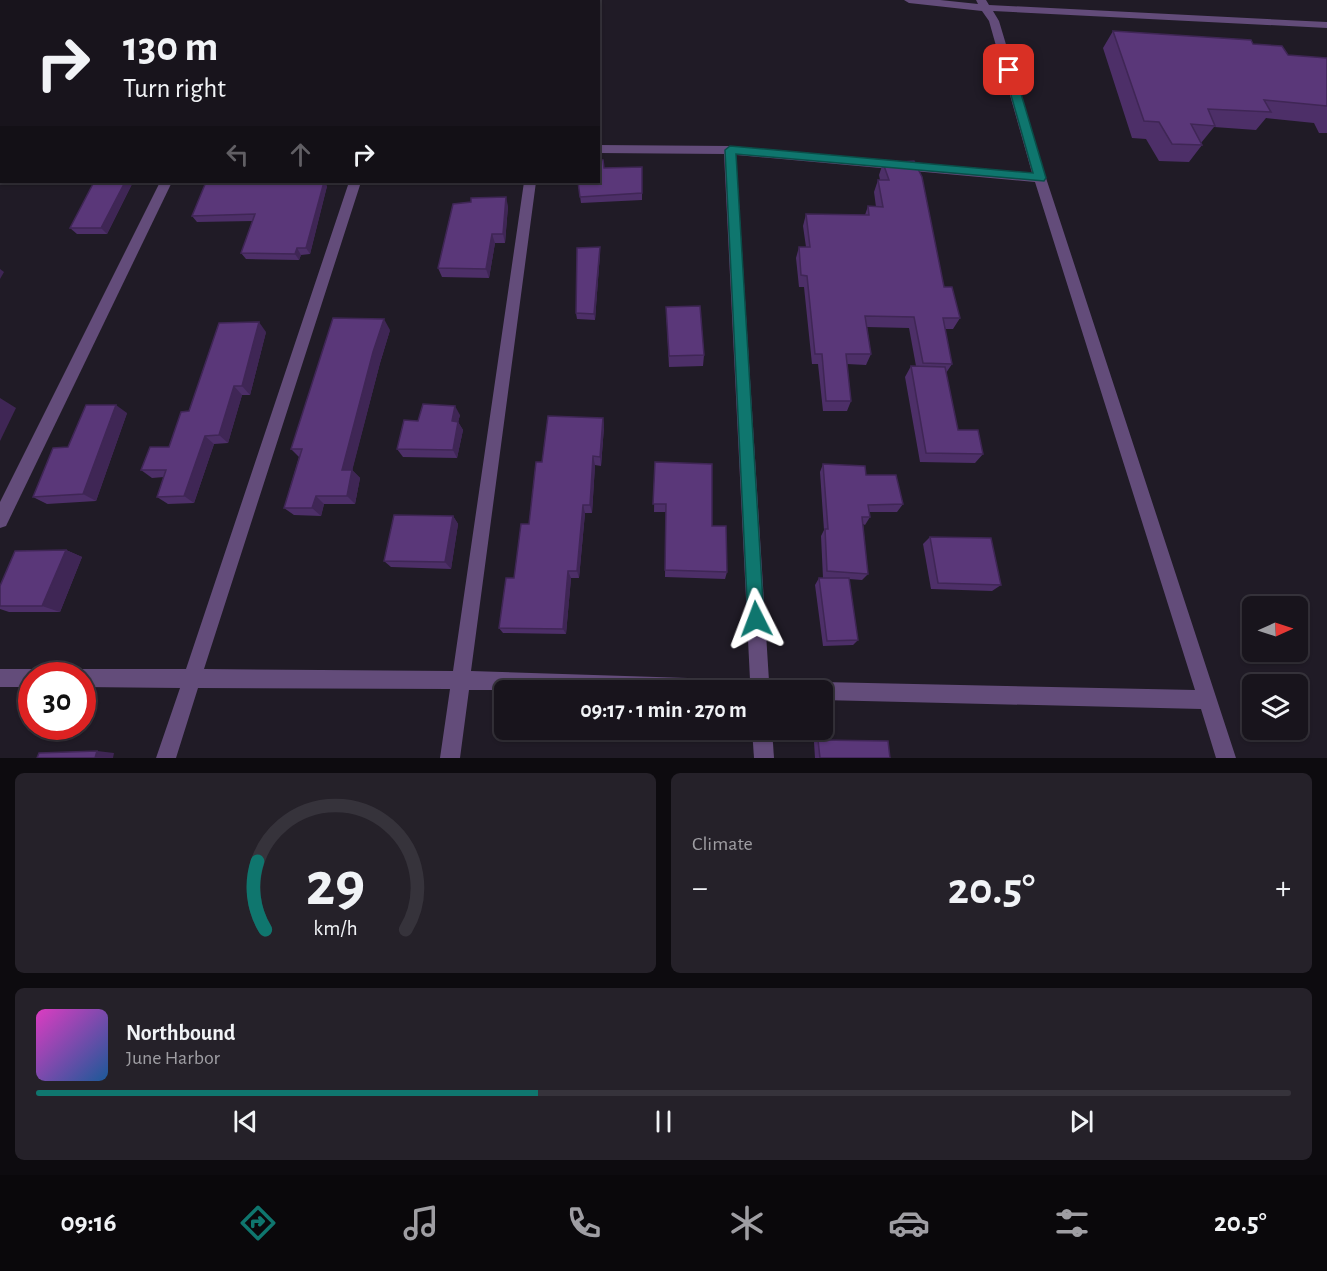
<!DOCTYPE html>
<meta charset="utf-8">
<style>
:root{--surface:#18141c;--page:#252129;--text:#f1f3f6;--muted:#9f9ea3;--line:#36333b;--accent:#0f766e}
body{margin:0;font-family:"Alegreya Sans",sans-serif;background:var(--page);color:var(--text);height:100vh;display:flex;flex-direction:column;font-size:22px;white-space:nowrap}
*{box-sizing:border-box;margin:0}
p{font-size:20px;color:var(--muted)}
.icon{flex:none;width:33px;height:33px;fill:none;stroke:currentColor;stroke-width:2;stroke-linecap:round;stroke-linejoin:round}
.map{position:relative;height:758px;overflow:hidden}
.drawer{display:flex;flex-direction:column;gap:15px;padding:15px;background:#0d0b0f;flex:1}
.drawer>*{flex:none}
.guide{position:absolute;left:0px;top:0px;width:600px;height:183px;box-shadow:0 2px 4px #0004,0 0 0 2px var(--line);background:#18141c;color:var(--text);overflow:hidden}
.needle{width:39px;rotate:87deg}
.tools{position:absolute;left:1242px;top:596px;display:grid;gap:12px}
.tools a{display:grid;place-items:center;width:66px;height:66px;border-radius:9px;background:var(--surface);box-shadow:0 2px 4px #0004,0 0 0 2px var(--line);font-size:30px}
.speed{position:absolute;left:18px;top:662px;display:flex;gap:12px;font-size:30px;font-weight:700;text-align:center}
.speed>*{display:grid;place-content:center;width:78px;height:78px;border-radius:50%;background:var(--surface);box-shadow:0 2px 4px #0004,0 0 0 2px var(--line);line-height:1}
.speed .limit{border:9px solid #d22;background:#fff;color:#111}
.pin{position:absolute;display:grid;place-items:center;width:51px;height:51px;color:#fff;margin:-26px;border-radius:12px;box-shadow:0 3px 9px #0006}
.me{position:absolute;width:66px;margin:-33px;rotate:357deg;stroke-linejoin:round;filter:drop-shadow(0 0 4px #0008)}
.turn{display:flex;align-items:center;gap:21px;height:126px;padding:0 24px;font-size:27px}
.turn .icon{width:78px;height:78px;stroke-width:2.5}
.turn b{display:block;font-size:42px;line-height:51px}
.lanes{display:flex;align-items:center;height:57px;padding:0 24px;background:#0003;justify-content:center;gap:30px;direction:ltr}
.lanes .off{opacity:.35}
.big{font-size:45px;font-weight:700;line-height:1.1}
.drawer .widget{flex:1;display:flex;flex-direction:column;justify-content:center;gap:9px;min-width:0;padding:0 21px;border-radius:9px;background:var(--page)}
.drawer .dial{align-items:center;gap:0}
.dial svg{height:156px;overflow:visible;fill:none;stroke:var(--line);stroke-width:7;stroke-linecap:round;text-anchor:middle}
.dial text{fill:var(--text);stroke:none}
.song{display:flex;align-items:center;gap:18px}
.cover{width:72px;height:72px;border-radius:9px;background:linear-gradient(135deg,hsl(310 70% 55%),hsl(210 70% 35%))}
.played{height:6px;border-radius:3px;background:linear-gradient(90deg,var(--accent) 40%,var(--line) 40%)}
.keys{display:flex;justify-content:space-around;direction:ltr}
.heat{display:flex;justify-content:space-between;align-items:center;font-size:33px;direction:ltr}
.drawer .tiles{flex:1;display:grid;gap:15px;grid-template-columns:1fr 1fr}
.widget:last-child{grid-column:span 2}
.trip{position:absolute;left:494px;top:680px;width:339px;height:60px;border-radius:9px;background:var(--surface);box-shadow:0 2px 4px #0004,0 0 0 2px var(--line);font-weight:700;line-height:60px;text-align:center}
.tab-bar{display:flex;height:96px;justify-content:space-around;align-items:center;background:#0a080b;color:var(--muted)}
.tab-bar .icon{width:42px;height:42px}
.tab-bar .current{color:var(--accent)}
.tab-bar b{font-size:27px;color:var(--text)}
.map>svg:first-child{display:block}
</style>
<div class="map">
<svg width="1327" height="758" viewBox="0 0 1327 758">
<rect width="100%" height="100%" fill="#201b26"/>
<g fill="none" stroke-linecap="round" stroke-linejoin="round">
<!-- street -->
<g fill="#634c7a" fill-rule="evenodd">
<path d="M904 0H940L978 4 976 0H986L989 5 1327 22V28L993 11 999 21 1046 178 1236 758H1216L1201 709 822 700V690H813L815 684 822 682 1195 690 1035 182 736 155 769 681 776 683 778 690H469L460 758H440L450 689 198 688 176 758H156L180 688 82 687V675H74L75 671 82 669H186L349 182H361L204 669 453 671 524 182H536L471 671 750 680 724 154 598 153V145L730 146 1032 173 989 21 982 11 909 3Z"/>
<path d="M0 143H2L0 154Z"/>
<path d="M160 182H172L6 526 0 528V502Z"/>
<path d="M0 669H32L39 671 40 675H32V687H0Z"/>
<path d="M752 729H772L774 758H754Z"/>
</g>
</g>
<!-- wall -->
<g fill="#4d2f68">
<path d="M1113 31 1253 44 1288 55 1327 58V133H1319L1314 123 1266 118 1256 130 1214 127 1201 143 1202 145 1189 162 1159 161 1146 139 1132 138 1103 48Z"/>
<path d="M883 163 960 318 953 329H945L952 364 946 373 958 430 983 454 975 463 920 462 905 377 911 366H916L909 328 867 327 871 354 866 365 847 364 851 401 847 411H823L818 364H812L804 287H799L796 258 799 247H806L803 226 806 214 865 215 868 206 876 207 874 192 878 180H880L879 175Z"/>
<path d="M642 167V200L581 203 578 182 604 168Z"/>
<path d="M94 182H133L107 234H77L70 228Z"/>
<path d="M327 186 310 254 301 255 299 260 246 259 241 253 253 221 197 222 192 216Z"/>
<path d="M508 206 505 243H495L489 278 442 277 438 268Z"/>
<path d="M600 247V253L595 320 577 319 576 313Z"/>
<path d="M666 307 704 355 703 366 669 367Z"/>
<path d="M390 330 380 363 352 470 360 478 355 504H324L321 516 294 515 284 508 299 457 291 449Z"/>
<path d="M266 332 250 395H242L228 443 214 444 194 503 168 504 157 497 164 477 152 478 141 470 169 447Z"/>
<path d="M127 413 96 501 47 504 33 497 68 447Z"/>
<path d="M460 415 458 422 463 430 457 458 403 457 397 449 418 421Z"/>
<path d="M603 418 604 427 601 466 595 465 592 513H585L579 578H571L566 634 503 633 499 628 514 578 529 524 542 462Z"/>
<path d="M655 462 712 526 727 572 725 579 665 577 666 512H654Z"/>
<path d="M823 464 866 475 903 504 897 512H869L870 517 865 525 863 524 868 574 862 580 849 579 858 640 853 645 823 646 815 585 819 578H823L821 536 824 530 820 472Z"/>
<path d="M453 516 458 524 451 569 391 567 384 561Z"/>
<path d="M930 537 1001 585 992 591 931 589 923 544Z"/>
<path d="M66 550 82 557 60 612H9L0 609V586Z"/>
<path d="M818 740 890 758H815L814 742Z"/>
</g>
<!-- shaded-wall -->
<g fill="#3f2655">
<path d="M125 182H133L107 234 101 228Z"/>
<path d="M324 182H325L327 186 310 254 306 248Z"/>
<path d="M506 197 508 206 505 243 503 234Z"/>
<path d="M492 234 495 243 489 278 486 269Z"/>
<path d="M600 247V253L595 320 594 314Z"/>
<path d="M297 248 301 255 299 260 295 254Z"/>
<path d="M0 269 4 272 0 279Z"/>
<path d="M384 319 390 330 380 363 350 479 342 470 373 352Z"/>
<path d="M259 322 266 332 250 395 242 386Z"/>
<path d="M234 386 242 395 228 443 219 435Z"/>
<path d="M0 398 16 408 0 441Z"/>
<path d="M116 405 127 413 96 501 83 494Z"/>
<path d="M455 406 460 415 456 430 452 421Z"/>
<path d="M603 418 604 427 601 466 600 457Z"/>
<path d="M458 422 463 430 457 458 453 450Z"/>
<path d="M205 436 214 444 194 503 184 496Z"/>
<path d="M593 456 595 465 592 513 590 505Z"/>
<path d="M352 470 360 478 355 504 347 496Z"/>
<path d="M316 496 324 504 321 516 312 508Z"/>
<path d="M583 505 585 513 579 578 577 571Z"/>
<path d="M453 516 458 524 451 569 445 562Z"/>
<path d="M66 550 82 557 60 612 42 606Z"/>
<path d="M568 571 571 578 566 634 563 629Z"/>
<path d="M97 751 114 753 113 758H95Z"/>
</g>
<!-- building -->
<g fill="#5a3779" stroke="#3f2655" stroke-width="1.5">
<path d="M414 0H486V2H413Z"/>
<path d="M1113 31 1251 40 1253 44 1282 46 1288 55 1327 58V106L1264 100 1271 112 1208 109 1215 126 1191 124 1202 145 1172 144 1159 122 1144 121Z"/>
<path d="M598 160H603L604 168 642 167V193L580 197 578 182H598Z"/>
<path d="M914 161 922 177 944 287H952L960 318H943L952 364 923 363 914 317 865 316 871 354H846L851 401H826L822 354H815L807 276 801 275 799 247H810L806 214 869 215 868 206 883 207 878 180H889L883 163Z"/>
<path d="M94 182H125L101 228H70Z"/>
<path d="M206 182H324L306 248H297L295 254 241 253 255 214 192 216Z"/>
<path d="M506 197 503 234H492L486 269 438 268 453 204 471 202V198Z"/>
<path d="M600 247 594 314 576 313 577 248Z"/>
<path d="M700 306 704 355 669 356 666 307Z"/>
<path d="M333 318 384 319 373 352 342 470H352L347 496H316L312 508H284L302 449H291Z"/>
<path d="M259 322 242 386H234L219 435 205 436 184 496 157 497 166 470H141L150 447H169L181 412 189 411 219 323Z"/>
<path d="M911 366 945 367 958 430H978L983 454 926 453Z"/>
<path d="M423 404 455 406 452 421 458 422 453 450 397 449 404 420 418 421Z"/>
<path d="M86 405H116L83 494 33 497 53 448 68 447Z"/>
<path d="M548 416 603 418 600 457 593 456 590 505H583L577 571H568L563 629 499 628 506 578H514L521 524H529L536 462H542Z"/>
<path d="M655 462 712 464V526H726L727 572 665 570 666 504H653Z"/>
<path d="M823 464 865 466 866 475H896L903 504 868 505 870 517H862L868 574 827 571 825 529H828Z"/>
<path d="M394 515 453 516 445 562 384 561Z"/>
<path d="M930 537 991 538 1001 585 938 583Z"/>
<path d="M66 550 42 606H0V586L15 551Z"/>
<path d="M819 578H849L858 640 827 641Z"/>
<path d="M818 740 888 741 890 758H820Z"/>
<path d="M97 751 95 758H37L39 753Z"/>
</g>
<!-- route -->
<path fill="#0f766e" stroke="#0a4d48" stroke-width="1.5" d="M1009 67 1014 70 1046 178 1044 181 736 154 764 619 762 625 756 628 751 625 748 619 725 150 730 146 1033 173 1004 70Z"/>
</svg>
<div class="tools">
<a><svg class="needle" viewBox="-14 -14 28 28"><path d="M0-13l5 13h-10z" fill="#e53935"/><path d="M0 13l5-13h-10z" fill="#9f9ea3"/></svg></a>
<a><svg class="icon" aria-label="layers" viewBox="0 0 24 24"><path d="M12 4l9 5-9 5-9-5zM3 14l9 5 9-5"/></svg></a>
</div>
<div class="speed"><div class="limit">30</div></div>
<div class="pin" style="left:1009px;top:70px;background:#d93025"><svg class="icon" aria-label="arrive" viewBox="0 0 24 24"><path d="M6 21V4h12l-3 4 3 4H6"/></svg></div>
<svg class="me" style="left:756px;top:619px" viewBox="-20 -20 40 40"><path d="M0-17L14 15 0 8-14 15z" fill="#0f766e" stroke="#fff" stroke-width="4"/></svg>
<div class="trip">09:17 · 1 min · 270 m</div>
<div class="guide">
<div class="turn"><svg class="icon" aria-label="right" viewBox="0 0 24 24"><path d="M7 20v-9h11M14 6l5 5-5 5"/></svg><div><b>130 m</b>Turn right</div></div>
<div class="lanes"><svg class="icon off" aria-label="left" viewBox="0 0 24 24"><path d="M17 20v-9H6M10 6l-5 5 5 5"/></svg><svg class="icon off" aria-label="ahead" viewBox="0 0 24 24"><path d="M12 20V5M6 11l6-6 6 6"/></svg><svg class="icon" aria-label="right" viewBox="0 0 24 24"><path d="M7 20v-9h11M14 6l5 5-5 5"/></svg></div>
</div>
</div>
<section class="drawer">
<div class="tiles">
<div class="widget dial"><svg viewBox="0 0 100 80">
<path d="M14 69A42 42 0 1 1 86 69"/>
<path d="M14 69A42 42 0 0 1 10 34" stroke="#0f766e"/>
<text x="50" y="56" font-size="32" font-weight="700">29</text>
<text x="50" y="72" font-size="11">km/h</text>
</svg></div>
<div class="widget"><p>Climate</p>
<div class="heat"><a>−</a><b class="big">20.5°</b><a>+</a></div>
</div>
<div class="widget">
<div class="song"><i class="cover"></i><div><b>Northbound</b><p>June Harbor</p></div></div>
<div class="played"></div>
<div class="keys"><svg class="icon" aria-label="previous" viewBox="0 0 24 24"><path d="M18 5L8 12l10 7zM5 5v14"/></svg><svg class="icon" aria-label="pause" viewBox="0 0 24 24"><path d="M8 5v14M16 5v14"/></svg><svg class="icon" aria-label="next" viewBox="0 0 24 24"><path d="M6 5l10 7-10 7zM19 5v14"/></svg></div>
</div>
</div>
</section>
<nav class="tab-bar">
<b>09:16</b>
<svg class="icon current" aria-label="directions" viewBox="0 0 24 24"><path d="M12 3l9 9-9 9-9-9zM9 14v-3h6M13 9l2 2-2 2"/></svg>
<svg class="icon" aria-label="music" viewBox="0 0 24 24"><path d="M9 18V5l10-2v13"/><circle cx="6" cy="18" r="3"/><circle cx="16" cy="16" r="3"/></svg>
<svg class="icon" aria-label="phone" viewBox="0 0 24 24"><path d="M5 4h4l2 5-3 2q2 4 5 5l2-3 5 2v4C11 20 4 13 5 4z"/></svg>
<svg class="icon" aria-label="climate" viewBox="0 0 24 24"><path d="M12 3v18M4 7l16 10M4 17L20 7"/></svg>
<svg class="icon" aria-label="car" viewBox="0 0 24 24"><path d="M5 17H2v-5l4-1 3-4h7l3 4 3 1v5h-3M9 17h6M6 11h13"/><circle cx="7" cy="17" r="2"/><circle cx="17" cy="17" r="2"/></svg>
<svg class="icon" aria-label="filters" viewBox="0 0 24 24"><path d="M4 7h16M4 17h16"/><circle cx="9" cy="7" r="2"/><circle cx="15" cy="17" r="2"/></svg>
<b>20.5°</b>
</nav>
